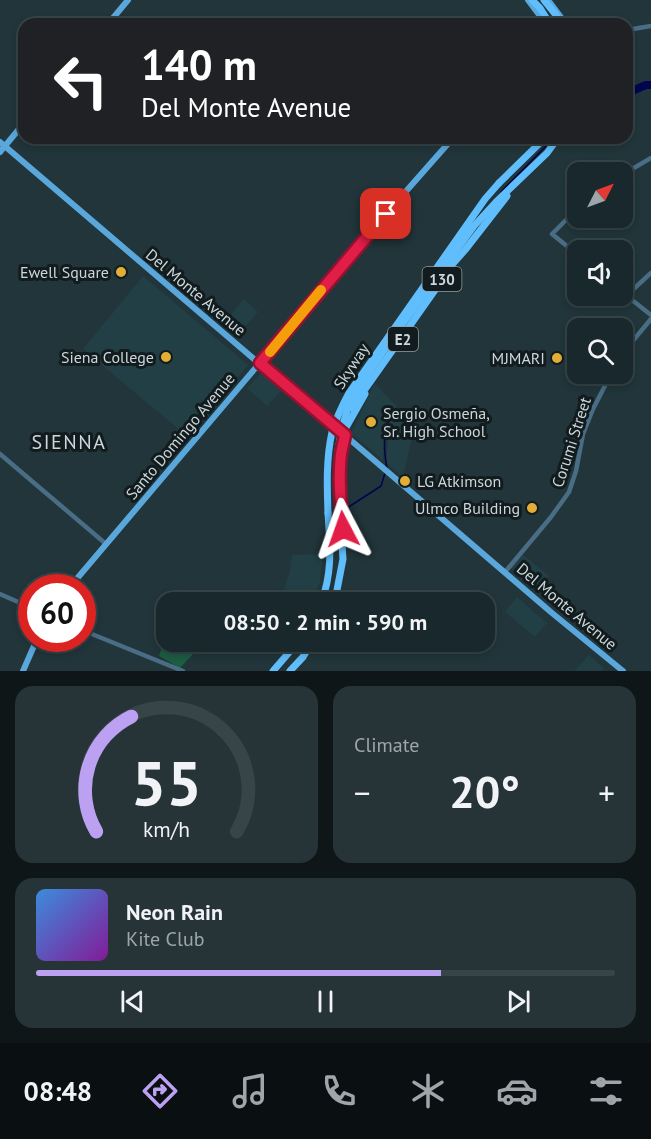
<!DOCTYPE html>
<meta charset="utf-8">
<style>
:root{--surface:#19282c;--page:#263438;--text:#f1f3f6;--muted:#9fa6a9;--line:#374448;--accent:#bca0f2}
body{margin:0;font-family:"PT Sans",sans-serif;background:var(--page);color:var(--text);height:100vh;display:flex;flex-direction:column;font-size:22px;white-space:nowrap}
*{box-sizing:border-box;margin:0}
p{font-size:20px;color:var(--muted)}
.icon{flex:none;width:33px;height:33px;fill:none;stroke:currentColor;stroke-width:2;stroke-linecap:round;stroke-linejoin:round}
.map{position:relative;height:671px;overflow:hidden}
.sheet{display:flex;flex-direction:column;gap:15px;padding:15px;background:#0e1618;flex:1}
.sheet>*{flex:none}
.hud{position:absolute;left:18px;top:18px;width:615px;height:126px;border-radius:18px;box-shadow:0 3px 9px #0003,0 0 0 2px var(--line);background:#202124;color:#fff;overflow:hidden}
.needle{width:39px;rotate:48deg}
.tools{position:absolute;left:567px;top:162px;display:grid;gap:12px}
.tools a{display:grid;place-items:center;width:66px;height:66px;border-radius:12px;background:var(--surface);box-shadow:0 3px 9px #0003,0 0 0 2px var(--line);font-size:30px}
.speed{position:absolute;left:18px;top:574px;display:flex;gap:12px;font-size:30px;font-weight:700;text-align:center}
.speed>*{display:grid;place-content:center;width:78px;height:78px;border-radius:50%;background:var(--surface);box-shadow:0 3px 9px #0003,0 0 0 2px var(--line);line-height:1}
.speed .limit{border:9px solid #d22;background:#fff;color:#111}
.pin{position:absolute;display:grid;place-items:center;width:51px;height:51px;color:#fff;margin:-26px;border-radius:12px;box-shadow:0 3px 9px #0006}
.me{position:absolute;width:66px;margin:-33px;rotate:356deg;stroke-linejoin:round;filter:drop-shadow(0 0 4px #0008)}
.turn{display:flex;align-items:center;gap:21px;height:126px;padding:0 24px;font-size:27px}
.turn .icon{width:78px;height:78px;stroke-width:2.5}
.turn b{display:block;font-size:42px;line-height:51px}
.big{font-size:45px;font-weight:800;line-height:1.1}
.sheet .widget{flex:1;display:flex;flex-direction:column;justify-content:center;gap:9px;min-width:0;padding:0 21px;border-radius:18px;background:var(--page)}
.sheet .dial{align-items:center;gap:0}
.dial svg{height:156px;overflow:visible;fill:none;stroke:var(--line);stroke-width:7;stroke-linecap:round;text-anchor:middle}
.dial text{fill:var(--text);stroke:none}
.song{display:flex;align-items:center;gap:18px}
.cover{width:72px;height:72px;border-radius:9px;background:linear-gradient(135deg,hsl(210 70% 55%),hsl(290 70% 35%))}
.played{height:6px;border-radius:3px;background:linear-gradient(90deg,var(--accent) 70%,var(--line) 70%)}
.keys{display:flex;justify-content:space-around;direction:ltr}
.heat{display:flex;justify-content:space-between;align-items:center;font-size:33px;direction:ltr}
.sheet .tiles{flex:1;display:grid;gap:15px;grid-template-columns:1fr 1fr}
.widget:last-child{grid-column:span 2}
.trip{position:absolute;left:156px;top:592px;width:339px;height:60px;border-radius:18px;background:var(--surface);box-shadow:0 3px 9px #0003,0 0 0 2px var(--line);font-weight:800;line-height:60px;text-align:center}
.dock{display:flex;height:96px;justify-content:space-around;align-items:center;background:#0a1012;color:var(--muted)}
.dock .icon{width:42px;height:42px}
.dock .on{color:var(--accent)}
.dock b{font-size:27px;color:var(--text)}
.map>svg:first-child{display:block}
</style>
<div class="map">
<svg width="651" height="671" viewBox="0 0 651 671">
<rect width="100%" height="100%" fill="#21353a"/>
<!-- built -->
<g fill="#213f45">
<path d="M143 276 248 365 189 438 83 349Z"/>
<path d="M244 299 258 312 236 337 222 325Z"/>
<path d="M261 373 282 390 267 406 247 388Z"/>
<path d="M375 383 385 395 397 406 387 418 384 425 383 460 351 433Z"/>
<path d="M398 407 412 417 413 433 403 477 386 463 389 428 387 426Z"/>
<path d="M323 554 320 582 312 603 280 602 289 574 292 555Z"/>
<path d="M522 554 549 576 537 591 511 568Z"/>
<path d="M517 597 547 623 535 637 505 612Z"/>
<path d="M589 655 604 668 602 671H574Z"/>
</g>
<!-- green -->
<path fill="#1d5d42" d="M166 624V642H204L180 668 159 656 166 637 160 632Z"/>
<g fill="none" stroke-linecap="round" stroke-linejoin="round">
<!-- stream -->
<g stroke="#02044e" stroke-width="1.5">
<path d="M501 192 547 145 551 138"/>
<path d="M387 468C383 448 382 425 396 409"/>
<path d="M347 508 381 486 385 473"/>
</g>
<!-- river -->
<path stroke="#02044e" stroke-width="8" d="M627 93 646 85H651"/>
<!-- minor -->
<g stroke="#4a6d86" stroke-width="4.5">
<path d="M627 30 651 26"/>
<path d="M622 175 651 158"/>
<path d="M578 208 552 234 578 255"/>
<path d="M622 292 651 315"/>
<path d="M627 295 651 273"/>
<path d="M622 354 651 319"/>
<path d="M0 454 106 544"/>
<path d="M505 572 551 517 569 492 576 471 583 434 593 409 611 374"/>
<path d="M0 594 32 608"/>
<path d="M82 630 183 671"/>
</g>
<!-- major -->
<g stroke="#5aa7db" stroke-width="6">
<path d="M528 0 546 24"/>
<path d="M548 0 566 24"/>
<path d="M108 24 128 0"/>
<path d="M0 142 275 377 340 431 552 613 623 671"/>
<path d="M0 152 24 123"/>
<path d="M341 466V455L345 435"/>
<path d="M69 588 386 214 453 138"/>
<path d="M23 671 37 639"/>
</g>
<!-- highway -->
<g stroke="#60befc" stroke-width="7">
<path d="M532 0 540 8 550 24"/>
<path d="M544 0 556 15 561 24"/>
<path d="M499 183 545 138"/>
<path d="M352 408 361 395"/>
<path d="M321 603C333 572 330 545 328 513"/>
<path d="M333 603 337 590 343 559 337 472 338 451"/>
<path d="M273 671 298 642"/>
<path d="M290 671 303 657 312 642"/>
</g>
<!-- highway-bridge -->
<g stroke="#60befc" stroke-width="7">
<path d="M442 276 465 250 507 196"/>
<path d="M361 395 447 273"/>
<path d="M344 431 365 394"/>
<path d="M338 451 342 427 351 399 393 337 474 226 496 202 547 153 558 138"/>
<path d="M328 513C327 486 326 459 332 432 336 419 342 406 349 393L485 199 499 183"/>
</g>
</g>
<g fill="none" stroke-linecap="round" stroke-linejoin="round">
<!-- route casing -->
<g stroke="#92132f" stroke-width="15">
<path id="route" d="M343 529C341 504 338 479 341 454 342 448 344 441 345 435L260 363 386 214"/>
</g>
<!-- route -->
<use href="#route" stroke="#e11d48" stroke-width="10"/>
<!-- slow -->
<path stroke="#f59e0b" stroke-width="10" d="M270 352 321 290"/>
</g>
<!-- markers -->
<g fill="#e3ae35" stroke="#121b1d" stroke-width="2">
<circle cx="121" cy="272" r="6"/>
<circle cx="166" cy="357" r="6"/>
<circle cx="557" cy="358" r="6"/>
<circle cx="371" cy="422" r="6"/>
<circle cx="405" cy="481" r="6"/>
<circle cx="532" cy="508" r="6"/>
</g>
<g text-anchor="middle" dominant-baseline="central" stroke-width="6" stroke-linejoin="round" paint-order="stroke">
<!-- shield labels -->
<g fill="#121b1d" stroke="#949fa1" stroke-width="1.5">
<rect x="422.5" y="267" width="39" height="24" rx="4.5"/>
<rect x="388" y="327" width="30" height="24" rx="4.5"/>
</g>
<g font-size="15" font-weight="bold" fill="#cbd7da">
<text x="442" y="279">130</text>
<text x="403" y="339">E2</text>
</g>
<!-- poi labels -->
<g font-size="16" fill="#cbd7da" stroke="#121b1d" text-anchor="end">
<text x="109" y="272">Ewell Square</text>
<text x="154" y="357">Siena College</text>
<text x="545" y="358">MJMARI</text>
<text x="383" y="413" text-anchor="start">Sergio Osmeña,<tspan x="383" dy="18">Sr. High School</tspan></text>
<text x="417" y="481" text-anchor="start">LG Atkimson</text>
<text x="520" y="508">Ulmco Building</text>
</g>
<!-- street labels -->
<g font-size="16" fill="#cbd7da" stroke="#121b1d">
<text transform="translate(196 292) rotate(40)">Del Monte Avenue</text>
<text transform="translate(351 366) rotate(-57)">Skyway</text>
<text transform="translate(180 436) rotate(-50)">Santo Domingo Avenue</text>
<text transform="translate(571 442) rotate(-72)">Corumi Street</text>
<text transform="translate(567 606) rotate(40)">Del Monte Avenue</text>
</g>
<!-- quarter labels -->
<g font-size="20" letter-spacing="1.5" fill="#cbd7da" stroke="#121b1d">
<text x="69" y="442">SIENNA</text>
</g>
</g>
</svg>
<div class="tools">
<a><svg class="needle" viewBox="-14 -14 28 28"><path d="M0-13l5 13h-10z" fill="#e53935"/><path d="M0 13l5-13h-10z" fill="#9fa6a9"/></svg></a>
<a><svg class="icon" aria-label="sound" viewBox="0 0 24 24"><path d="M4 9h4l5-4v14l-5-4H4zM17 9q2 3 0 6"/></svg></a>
<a><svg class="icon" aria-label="search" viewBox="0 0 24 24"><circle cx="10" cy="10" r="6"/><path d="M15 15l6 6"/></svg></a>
</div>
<div class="speed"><div class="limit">60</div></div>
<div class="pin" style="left:386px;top:214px;background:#d93025"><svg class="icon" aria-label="arrive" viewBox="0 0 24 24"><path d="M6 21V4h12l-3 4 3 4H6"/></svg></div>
<svg class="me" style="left:343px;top:529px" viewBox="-20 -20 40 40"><path d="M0-17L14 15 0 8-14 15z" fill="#e11d48" stroke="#fff" stroke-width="4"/></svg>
<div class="trip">08:50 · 2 min · 590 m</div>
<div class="hud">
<div class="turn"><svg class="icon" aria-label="left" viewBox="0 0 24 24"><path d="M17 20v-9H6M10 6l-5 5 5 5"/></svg><div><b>140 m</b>Del Monte Avenue</div></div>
</div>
</div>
<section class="sheet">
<div class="tiles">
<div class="widget dial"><svg viewBox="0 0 100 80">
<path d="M14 69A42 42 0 1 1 86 69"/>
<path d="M14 69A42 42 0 0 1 32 10" stroke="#bca0f2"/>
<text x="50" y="56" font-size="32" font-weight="700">55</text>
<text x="50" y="72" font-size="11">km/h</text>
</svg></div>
<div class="widget"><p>Climate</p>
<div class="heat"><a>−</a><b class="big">20°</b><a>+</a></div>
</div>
<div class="widget">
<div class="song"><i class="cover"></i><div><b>Neon Rain</b><p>Kite Club</p></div></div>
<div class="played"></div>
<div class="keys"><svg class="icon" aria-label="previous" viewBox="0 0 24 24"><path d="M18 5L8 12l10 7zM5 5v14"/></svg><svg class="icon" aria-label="pause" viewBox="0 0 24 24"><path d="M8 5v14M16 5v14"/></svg><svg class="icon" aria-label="next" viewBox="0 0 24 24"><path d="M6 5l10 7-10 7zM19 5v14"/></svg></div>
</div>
</div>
</section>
<nav class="dock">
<b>08:48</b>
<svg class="icon on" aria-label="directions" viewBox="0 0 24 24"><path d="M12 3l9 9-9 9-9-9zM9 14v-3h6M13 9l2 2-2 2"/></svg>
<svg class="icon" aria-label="music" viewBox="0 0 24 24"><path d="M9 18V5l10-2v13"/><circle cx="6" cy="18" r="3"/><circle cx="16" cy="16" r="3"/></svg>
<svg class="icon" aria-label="phone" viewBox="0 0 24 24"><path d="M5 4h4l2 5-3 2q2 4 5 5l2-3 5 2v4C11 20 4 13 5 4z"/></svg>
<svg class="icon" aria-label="climate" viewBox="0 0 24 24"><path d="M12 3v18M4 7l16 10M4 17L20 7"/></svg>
<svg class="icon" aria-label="car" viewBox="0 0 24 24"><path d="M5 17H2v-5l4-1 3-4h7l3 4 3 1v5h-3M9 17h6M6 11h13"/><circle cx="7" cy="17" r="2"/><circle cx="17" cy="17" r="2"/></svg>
<svg class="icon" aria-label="filters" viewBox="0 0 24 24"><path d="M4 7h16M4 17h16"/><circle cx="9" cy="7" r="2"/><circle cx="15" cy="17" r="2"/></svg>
</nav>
